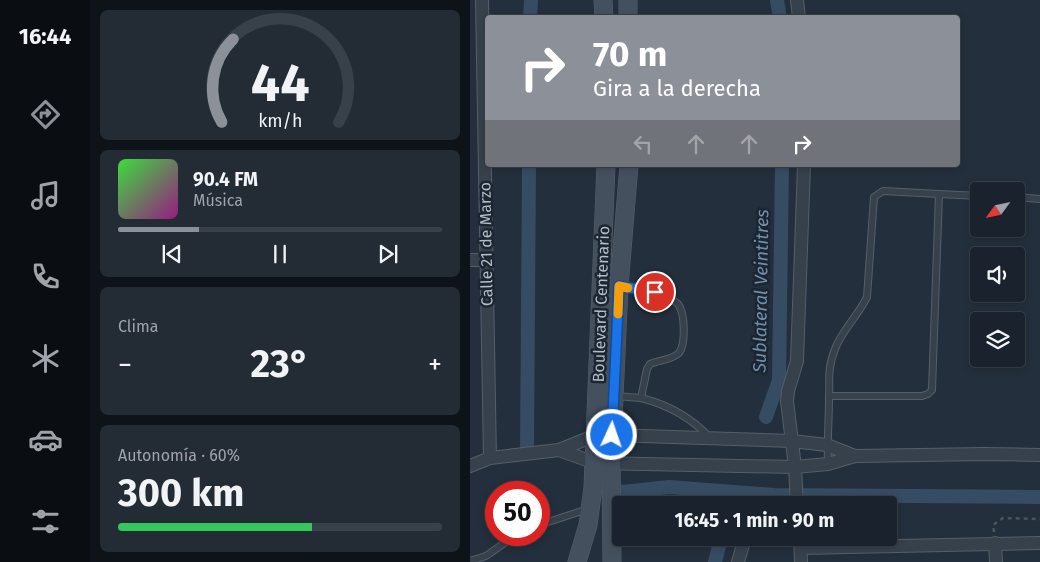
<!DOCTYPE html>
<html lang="es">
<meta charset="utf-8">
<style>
:root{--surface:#1a232d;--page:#232b35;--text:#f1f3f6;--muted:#9fa4aa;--line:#384049;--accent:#8c9099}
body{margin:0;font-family:"Fira Sans",sans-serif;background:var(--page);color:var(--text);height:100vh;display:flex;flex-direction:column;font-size:19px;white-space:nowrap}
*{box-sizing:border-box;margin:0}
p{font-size:16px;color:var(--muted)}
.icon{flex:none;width:28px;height:28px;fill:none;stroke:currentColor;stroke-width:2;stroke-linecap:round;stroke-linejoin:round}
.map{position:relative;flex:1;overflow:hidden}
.details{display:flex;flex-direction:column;gap:10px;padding:10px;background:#0e1319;width:380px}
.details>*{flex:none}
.banner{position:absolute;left:15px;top:15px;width:475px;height:152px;border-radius:5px;box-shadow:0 2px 8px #0003,0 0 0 1px var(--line);background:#8c9099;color:#fff;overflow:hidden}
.needle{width:32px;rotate:237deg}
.tools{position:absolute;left:500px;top:182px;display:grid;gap:10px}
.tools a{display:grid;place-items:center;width:55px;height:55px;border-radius:5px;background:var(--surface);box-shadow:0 2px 8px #0003,0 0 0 1px var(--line);font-size:25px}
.speed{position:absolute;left:15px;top:481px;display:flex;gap:10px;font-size:25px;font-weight:700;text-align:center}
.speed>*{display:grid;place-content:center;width:65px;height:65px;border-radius:50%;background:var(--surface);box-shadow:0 2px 8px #0003,0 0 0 1px var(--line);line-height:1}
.speed .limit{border:8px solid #d22;background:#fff;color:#111}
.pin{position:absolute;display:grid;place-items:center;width:42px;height:42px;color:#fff;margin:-21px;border:2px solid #fff;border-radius:50%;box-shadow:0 1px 5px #0007}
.me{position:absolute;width:55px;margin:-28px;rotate:3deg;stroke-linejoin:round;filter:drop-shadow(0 0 4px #0008)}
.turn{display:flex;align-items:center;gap:18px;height:105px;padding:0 25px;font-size:22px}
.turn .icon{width:65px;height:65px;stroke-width:2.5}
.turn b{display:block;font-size:35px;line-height:42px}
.lanes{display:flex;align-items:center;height:48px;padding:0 25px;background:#0003;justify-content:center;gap:25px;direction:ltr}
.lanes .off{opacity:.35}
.big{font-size:38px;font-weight:700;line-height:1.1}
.details .widget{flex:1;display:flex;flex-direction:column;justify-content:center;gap:8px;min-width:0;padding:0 18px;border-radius:8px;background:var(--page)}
.details .dial{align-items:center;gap:0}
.dial svg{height:130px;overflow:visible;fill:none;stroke:var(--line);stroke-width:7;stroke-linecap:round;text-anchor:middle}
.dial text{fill:var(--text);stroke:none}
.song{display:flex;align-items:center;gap:15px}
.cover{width:60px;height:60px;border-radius:8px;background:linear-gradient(135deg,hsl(120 70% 55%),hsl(310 70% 35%))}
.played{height:5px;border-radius:2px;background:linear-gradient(90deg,var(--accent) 25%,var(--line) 25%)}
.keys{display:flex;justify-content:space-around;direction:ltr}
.heat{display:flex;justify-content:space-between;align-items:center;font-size:28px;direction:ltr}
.charge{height:8px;border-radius:4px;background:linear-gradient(90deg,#34c759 60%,var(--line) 0)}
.trip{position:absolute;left:142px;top:496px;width:285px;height:50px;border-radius:5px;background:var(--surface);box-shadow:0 2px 8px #0003,0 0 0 1px var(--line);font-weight:700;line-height:50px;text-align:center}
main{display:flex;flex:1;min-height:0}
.tab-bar{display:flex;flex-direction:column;width:90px;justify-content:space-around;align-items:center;background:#0a0e12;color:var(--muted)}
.tab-bar .icon{width:35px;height:35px}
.tab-bar .on{color:var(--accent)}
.tab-bar b{font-size:22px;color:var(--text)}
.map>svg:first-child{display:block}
</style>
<main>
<nav class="tab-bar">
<b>16:44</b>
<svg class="icon on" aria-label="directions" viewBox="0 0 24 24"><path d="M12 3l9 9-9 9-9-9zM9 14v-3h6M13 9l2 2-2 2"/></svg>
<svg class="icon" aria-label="music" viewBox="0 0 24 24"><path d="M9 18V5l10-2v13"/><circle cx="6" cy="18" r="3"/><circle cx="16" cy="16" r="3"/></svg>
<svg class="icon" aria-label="phone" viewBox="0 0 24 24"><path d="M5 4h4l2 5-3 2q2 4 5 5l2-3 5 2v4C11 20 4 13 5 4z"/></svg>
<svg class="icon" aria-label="climate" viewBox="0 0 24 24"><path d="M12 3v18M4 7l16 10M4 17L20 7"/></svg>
<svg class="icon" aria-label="car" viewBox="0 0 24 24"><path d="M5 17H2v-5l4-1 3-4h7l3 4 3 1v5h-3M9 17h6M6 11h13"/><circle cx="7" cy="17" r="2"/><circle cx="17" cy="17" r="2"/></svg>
<svg class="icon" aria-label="filters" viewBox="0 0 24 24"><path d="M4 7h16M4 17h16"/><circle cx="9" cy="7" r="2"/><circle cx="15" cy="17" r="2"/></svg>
</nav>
<section class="details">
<div class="widget dial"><svg viewBox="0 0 100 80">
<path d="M14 69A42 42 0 1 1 86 69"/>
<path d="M14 69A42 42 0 0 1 21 18" stroke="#8c9099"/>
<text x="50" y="56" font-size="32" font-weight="700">44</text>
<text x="50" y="72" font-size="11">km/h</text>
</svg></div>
<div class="widget">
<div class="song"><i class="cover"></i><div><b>90.4 FM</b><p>Música</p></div></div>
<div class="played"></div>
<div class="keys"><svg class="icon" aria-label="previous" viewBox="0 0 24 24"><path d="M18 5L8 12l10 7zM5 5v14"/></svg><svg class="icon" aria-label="pause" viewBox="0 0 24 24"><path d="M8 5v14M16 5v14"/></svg><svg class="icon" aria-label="next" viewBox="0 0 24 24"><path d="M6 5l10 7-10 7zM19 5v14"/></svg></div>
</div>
<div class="widget"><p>Clima</p>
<div class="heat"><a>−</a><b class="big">23°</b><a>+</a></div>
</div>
<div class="widget"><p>Autonomía · 60%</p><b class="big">300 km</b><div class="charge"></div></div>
</section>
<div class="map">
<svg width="570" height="562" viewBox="0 0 570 562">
<rect width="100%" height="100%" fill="#232f3c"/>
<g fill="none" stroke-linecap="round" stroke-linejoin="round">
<!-- canal -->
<g stroke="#364c63" stroke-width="14">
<path d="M307 0 310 18"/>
<path d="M60 18 61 0"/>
<path d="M296 417 309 380 312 165"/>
<path d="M57 451 59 165"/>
<path d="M143 493 199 487 304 495 570 497"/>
<path d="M245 562 251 538"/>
</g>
<!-- service casing -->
<g stroke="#555f6a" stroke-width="8">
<g id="service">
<path d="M469 194 509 196"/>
<path d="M546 197 570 199"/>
<path d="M145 396 171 398 177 369 180 364C189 360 202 360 209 353 216 344 215 313 208 304 206 302 201 299 199 298 184 290 166 289 150 287"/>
<path d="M171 398C199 405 221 417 240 438"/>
<path d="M358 464C357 442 359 420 359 398 360 378 357 370 365 349 372 330 388 316 397 297L404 197 413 191 469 194 462 390 458 394 452 396H360"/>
<path d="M69 525 118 509"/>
<path d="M0 561 16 556 46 535"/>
</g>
</g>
<!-- minor casing -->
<g stroke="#555f6a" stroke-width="14">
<g id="minor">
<path d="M12 0 20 458"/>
<path d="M327 0 329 18"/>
<path d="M0 260H16"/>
<path d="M89 450 125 463 325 467 358 464 385 456 514 454 570 455"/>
<path d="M0 466 20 458 89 450 126 435H142L322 441 357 445 385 456"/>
<path d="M260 505 284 504"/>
<path d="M327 505 325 467 317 401 318 391 327 361 334 165"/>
<path d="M330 538 331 562"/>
<path d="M525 543 526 562"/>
<path d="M331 548 570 543"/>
<path d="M268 562 275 538"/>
</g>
</g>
<!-- secondary casing -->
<g stroke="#555f6a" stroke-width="19">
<g id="secondary">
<path d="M133 0 134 18"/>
<path d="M158 0V18"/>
<path d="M107 562 118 525 123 488 136 165"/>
<path d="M142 562 141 463 149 286 159 165"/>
</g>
</g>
<!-- path -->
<path stroke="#43595a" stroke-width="2.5" stroke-dasharray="4 4" stroke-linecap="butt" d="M524 532 523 525 533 518 570 519"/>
<!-- service -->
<use href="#service" stroke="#37414c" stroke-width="6"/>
<!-- minor -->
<use href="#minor" stroke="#37414c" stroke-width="12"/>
<!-- secondary -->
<use href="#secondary" stroke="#45505f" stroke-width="18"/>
</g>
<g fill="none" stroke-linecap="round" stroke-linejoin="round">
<!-- route casing -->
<g stroke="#114b97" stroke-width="12">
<path id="route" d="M142 435 149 286 185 292"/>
</g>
<!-- route -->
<use href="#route" stroke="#1a73e8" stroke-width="9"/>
<!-- slow -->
<path stroke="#f59e0b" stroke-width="9" d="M148 314 149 286 158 288"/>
</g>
<g text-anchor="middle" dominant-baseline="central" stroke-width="5" stroke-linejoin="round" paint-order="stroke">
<!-- street labels -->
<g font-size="16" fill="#b2bcc8" stroke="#1c2631">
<text transform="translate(16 244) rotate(-91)">Calle 21 de Marzo</text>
<text transform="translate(131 304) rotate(-88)">Boulevard Centenario</text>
</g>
<!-- water labels -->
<g font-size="18" font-style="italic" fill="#728eab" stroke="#1c2631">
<text transform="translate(291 291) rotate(-89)">Sublateral Veintitres</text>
</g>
</g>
</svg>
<div class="tools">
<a><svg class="needle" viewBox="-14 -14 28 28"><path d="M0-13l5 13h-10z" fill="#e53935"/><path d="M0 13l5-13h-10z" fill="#9fa4aa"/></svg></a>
<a><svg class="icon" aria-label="sound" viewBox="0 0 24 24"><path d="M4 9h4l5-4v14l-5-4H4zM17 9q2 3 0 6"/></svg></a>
<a><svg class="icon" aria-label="layers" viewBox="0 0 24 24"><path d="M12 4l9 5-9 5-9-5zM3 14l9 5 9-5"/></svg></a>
</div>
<div class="speed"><div class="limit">50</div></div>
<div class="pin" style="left:185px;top:292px;background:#d93025"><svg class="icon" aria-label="arrive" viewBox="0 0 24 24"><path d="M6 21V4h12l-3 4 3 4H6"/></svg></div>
<svg class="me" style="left:142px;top:435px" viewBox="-20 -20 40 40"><circle r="17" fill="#1a73e8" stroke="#fff" stroke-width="3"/><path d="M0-11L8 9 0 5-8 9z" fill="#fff"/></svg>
<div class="trip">16:45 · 1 min · 90 m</div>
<div class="banner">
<div class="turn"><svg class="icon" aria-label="right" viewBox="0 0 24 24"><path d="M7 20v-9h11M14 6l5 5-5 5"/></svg><div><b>70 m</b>Gira a la derecha</div></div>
<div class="lanes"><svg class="icon off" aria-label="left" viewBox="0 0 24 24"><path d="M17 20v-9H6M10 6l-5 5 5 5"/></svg><svg class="icon off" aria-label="ahead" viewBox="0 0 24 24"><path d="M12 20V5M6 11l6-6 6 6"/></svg><svg class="icon off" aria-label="ahead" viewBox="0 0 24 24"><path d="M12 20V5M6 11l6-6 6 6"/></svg><svg class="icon" aria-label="right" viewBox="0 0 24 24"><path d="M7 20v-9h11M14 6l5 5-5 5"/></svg></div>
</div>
</div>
</main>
